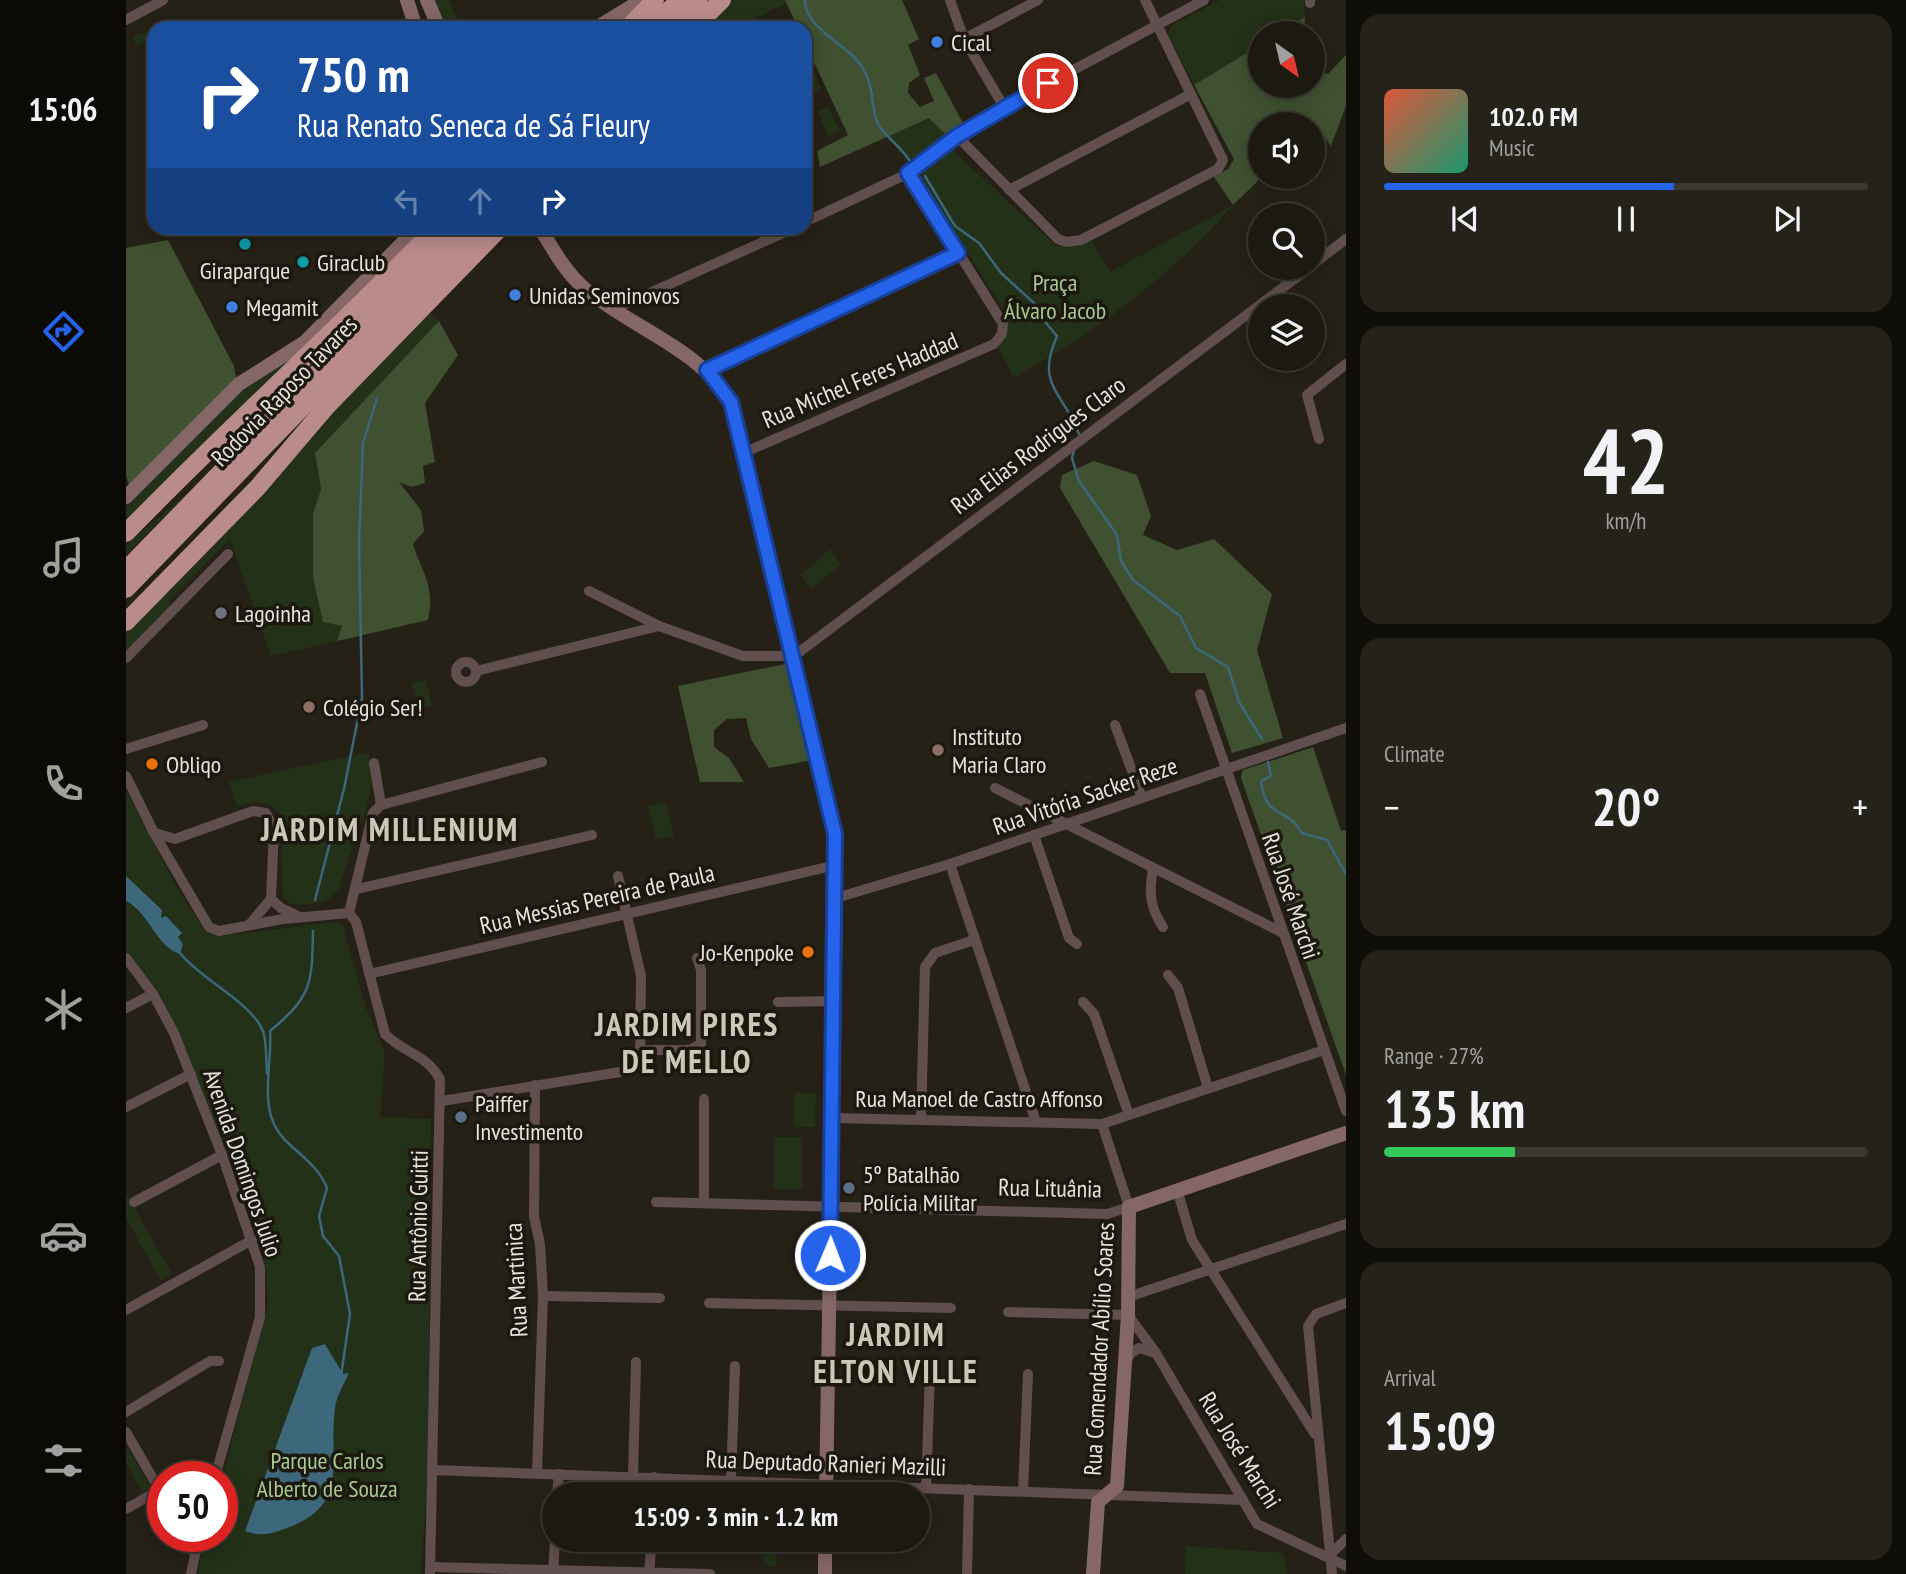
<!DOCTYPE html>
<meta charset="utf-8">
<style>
:root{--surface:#1c1911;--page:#25221a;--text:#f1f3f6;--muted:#a0a09f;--line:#3a3831;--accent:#2563eb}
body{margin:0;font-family:"PT Sans Narrow",sans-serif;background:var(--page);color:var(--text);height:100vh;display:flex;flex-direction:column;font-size:26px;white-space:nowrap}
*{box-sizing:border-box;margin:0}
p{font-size:23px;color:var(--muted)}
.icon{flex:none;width:38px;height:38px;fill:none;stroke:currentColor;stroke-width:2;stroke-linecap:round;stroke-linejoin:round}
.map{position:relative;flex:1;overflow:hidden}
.drawer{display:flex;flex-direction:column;gap:14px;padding:14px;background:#0f0e09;width:560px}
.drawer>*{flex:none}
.hud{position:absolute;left:21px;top:21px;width:665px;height:214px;border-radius:21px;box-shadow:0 4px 18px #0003,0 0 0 2px var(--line);background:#1a4fa0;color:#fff;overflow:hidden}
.needle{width:46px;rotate:146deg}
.controls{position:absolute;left:1122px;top:21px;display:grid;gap:14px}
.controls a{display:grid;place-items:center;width:77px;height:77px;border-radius:50%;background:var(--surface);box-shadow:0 4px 18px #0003,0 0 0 2px var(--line);font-size:35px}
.speed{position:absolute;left:21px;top:1461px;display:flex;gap:14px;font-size:35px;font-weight:700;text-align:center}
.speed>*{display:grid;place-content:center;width:91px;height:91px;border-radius:50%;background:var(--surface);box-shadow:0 4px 18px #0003,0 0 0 2px var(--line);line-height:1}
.speed .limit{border:10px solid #d22;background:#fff;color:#111}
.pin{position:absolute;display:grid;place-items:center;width:60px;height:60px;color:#fff;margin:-30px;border:4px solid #fff;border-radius:50%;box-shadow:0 2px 7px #0007}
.me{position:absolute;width:77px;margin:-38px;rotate:1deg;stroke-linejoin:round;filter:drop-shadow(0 0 5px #0008)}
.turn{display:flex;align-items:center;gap:24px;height:147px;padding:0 35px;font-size:32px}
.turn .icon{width:91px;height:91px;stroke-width:2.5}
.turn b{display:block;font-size:49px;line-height:60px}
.lanes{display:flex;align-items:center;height:66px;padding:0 35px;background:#0003;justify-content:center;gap:35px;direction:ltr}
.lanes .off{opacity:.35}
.big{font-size:52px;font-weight:700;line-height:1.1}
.drawer .tile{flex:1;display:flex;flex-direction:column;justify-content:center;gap:10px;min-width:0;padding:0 24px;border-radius:21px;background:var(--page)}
.drawer .dial{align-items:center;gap:0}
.dial b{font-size:91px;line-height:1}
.song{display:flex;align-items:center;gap:21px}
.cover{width:84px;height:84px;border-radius:10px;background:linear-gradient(135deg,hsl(10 70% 55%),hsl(160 70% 35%))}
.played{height:7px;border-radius:4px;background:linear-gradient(90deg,var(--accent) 60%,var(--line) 60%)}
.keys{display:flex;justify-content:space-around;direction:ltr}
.heat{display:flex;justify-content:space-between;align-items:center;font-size:38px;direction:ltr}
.charge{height:10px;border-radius:5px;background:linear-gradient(90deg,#34c759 27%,var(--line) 0)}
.trip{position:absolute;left:416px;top:1482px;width:388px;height:70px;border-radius:35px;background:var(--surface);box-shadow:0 4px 18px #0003,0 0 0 2px var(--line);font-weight:700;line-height:70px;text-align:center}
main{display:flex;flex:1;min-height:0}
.menu{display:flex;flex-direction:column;width:126px;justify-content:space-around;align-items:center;background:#0b0a07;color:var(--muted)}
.menu .icon{width:49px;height:49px}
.menu .selected{color:var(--accent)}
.menu b{font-size:32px;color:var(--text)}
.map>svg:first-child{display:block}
</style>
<main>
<nav class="menu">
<b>15:06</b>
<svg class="icon selected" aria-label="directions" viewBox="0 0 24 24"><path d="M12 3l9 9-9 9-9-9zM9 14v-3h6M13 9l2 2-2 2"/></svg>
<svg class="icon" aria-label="music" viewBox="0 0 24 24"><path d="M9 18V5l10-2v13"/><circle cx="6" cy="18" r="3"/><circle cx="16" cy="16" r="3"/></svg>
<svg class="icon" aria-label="phone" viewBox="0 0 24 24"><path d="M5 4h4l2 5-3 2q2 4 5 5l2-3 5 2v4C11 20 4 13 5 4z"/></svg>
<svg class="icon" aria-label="climate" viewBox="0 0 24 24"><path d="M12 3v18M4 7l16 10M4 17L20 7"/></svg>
<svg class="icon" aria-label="car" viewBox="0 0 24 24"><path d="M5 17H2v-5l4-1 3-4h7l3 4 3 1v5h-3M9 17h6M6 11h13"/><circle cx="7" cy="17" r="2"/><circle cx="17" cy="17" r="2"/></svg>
<svg class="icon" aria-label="filters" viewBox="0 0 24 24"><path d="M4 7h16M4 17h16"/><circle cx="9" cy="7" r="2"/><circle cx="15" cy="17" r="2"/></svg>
</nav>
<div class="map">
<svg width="1220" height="1574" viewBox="0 0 1220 1574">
<rect width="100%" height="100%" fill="#252117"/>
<!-- green -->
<g fill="#223117">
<path d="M304 0H323L335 28H319Z"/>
<path d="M605 0H659L660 3 610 28H577Z"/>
<path d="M1094 0H1178L1179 17 1153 33H1134V45L1068 85 1042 35 1046 25Z"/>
<path d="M28 30V40L10 46 7 36Z"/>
<path d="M684 65 696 89 684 95 679 83V68Z"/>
<path d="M702 106 714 131 702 136 691 111Z"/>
<path d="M803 117 821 136 781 162 762 136Z"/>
<path d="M826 149 929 245 939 248 965 240 984 272 1106 206C1044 278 970 331 888 378L872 347 881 333 883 319 794 176Z"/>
<path d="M298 228H302L0 524V506L109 396 183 344Z"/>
<path d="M300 309 313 321 189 453 195 489 187 514 188 531 216 626 211 641 145 656 104 539 43 601 44 606 0 651V631L102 527Z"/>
<path d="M67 487 0 555V546Z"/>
<path d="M704 549 715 565 685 589 675 575Z"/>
<path d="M300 680 306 706 292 709 286 683Z"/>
<path d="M242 752 247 778 242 803 213 888C203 907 183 904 164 904L157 897 156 890 155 815C143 799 129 800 111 807L103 782Z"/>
<path d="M0 790 51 888 80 932 94 936 198 923 211 922 217 926 240 1008 259 1052 254 1117 305 1119 302 1469 295 1574H71L81 1537 96 1536V1478L142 1305 140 1268 128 1222 52 1031 32 991 0 952Z"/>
<path d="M540 802 548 836 530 840 522 806Z"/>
<path d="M668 1093H690L689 1127H668Z"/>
<path d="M648 1137H676V1189H647Z"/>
<path d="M0 1193 46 1274 35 1281 0 1218Z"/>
<path d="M0 1446 23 1485 17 1494 0 1463Z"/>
<path d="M639 1540H652L650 1566 638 1565Z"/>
<path d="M1060 1546 1157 1553 1161 1574H1059Z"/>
</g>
<!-- forest -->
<g fill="#3f5131">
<path d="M659 0H776L793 39 782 45 794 75 783 83 782 93 794 107 808 101 798 78 810 73 838 125 821 136 803 118 694 167 691 151 722 135 679 43V28H672Z"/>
<path d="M1179 17 1178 33H1153Z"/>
<path d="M1134 45V86H1186L1187 72 1202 74 1220 55V106L1205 146 1190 125 1187 128 1186 124H1134L1136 177 1107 205 1088 177 1102 169 1108 159 1068 85Z"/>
<path d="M42 240 108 366 110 378 4 487 0 476V248Z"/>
<path d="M313 321 332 355 299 403 309 462 297 466 299 483 286 487 273 482 295 510 298 531 287 544C297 575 309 586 302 620L211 641 216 626 197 622 187 577V514L195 489 189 453Z"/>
<path d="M968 461 1011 475 1025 516 1017 535 1051 550 1088 539 1146 594 1131 650 1157 738 1106 753 1079 673H1044L934 488 936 475Z"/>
<path d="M664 663 687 760 643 768 625 739 620 718 601 719 588 730V747L603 758 618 782H574L552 686Z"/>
<path d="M1187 747 1215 831 1220 830V1075L1115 778 1117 770Z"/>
</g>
<!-- water -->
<g fill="#3d677b">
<path d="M0 876 36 910 35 918 40 916 56 933 52 937 57 944 54 954C31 948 23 912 0 901Z"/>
<path d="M199 1344 217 1374 223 1373C218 1384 210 1397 209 1409 202 1462 225 1505 161 1528 146 1534 134 1537 119 1531L186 1348Z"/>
</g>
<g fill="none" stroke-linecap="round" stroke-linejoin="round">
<!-- stream -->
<g stroke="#3d677b" stroke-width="2.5">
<path d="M679 0C678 24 712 41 728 57 753 82 742 111 754 127 764 141 776 147 786 164"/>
<path d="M799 176 829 226 853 243 875 273 909 304 914 316 931 336C909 386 937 391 953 434"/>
<path d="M948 450 946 458 953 481 991 535 995 561 1007 580 1054 616 1070 648 1102 667 1113 702 1136 739"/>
<path d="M1142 762 1145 776 1135 781C1140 821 1160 805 1176 833L1201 840 1220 874"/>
<path d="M189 900 218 789 236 698 233 542 237 443 251 398"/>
<path d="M187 931C186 984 186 996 144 1031 147 1066 130 1111 159 1140 175 1156 192 1166 201 1188L193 1216 197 1236 213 1256 224 1314 215 1376"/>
<path d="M54 953C74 979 125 1002 137 1031 141 1043 140 1061 141 1074"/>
</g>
<!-- street -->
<g stroke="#614e4e" stroke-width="10">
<path d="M824 0 838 39 878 107"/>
<path d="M1184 0V3"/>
<path d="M0 20 37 0"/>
<path d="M838 39 912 0"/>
<path d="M831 136 932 239 940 242 955 240 1092 169 1097 160 1019 0"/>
<path d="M883 190 1065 94"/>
<path d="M679 222 783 173 831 136 878 107 1078 0"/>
<path d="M1186 265 1220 239"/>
<path d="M486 310 668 228"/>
<path d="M581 370 832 253"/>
<path d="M1193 439 1181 395 1220 364"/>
<path d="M617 453 868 344 876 334 877 324 783 173"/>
<path d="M463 591 533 626 617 656H668L1183 268"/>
<path d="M0 658 102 554"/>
<circle cx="340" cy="672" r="10"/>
<path d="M350 671 533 626"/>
<path d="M1074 694 1220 1111"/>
<path d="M989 725 1016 798"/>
<path d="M0 749 77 725"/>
<path d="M0 776 28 833 83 927 93 931 157 919 223 913"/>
<path d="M869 788 1155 932"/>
<path d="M255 805 416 762"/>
<path d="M29 833 49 839 127 811 140 813 148 828 145 899 123 925"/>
<path d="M908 835 943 938 951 944"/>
<path d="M824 864 910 1122"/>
<path d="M1027 868C1023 892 1023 906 1037 927"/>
<path d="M231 889 466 835"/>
<path d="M710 898 824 864 1220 728"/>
<path d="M145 899 155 908 172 916"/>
<path d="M223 913 230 922 259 1034C279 1054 300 1054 314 1079L304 1574"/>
<path d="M223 913 247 813 255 805 248 763"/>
<path d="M0 958 27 994 48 1033 96 1155 134 1267V1317L89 1477"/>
<path d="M243 974 710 865"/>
<path d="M1042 975 1052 988 1082 1088"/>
<path d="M652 1002 708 1001"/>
<path d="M957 1002 968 1014 1003 1115"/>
<path d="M0 1008 27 994"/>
<path d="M516 1050H564L575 1044V970L571 958"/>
<path d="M409 1085 408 1217 414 1244 417 1296 411 1473"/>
<path d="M316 1101 494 1072 509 1068 514 1062 515 976 492 876"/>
<path d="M0 1107 65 1074"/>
<path d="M707 1118 976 1124 1198 1050"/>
<path d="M795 1119 799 967 809 953 848 940"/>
<path d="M1052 1193 1066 1240 1189 1434"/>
<path d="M8 1202 96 1155"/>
<path d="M530 1202 981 1214 1003 1207 976 1124"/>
<path d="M578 1203V1099"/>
<path d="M417 1296 534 1298"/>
<path d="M1002 1297 1220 1224"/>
<path d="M583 1303 825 1308"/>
<path d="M0 1310 126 1240"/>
<path d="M882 1312 1002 1315 1030 1353 1131 1524 1220 1566"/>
<path d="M1000 1361 1005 1353 1013 1348 1029 1353"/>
<path d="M0 1412 84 1361H93"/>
<path d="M0 1432 37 1496"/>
<path d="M308 1470 1117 1500"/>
<path d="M507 1477 510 1362"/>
<path d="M605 1480 609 1366"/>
<path d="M800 1488 804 1373"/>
<path d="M897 1491 902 1374"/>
<path d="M431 1494 433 1474"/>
<path d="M527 1494 528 1477"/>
<path d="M0 1509 33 1490"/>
<path d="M61 1536 70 1551"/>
<path d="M1204 1555 1220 1539"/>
<path d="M305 1567 584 1574"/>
<path d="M65 1574 73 1536"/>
<path d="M427 1574 429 1540"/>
<path d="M523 1574 526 1540"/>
<path d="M841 1574 843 1489"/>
<path d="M1206 1574 1182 1326 1190 1314 1220 1303"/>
</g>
<!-- secondary -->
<g stroke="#856767" stroke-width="14">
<path d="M281 0 290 28"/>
<path d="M301 0 313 28"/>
<path d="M470 28 516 0"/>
<path d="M414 228C427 249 439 272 458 288 505 328 573 348 605 402L709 834 710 898 700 1494"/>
<path d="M0 497 113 384 179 342 291 228"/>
<path d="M699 1574V1540"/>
<path d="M967 1574 972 1502 991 1486 1002 1315 1003 1207 1220 1133"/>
</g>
<!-- highway -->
<g stroke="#ba8b8b" stroke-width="18">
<path d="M502 28 529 0"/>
<path d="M526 28 553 0"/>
<path d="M545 28 573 0"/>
<path d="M568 28 596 0"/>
<path d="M0 533C101 429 209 332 310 228"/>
<path d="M0 570 332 228"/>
<path d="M0 589 350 228"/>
<path d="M0 622 132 487 201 406 374 228"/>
</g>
</g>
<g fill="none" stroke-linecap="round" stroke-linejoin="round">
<!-- route casing -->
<g stroke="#184099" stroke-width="18">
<path id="route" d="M704 1255 709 834 605 402 581 370 832 253 782 173 831 136 922 83"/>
</g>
<!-- route -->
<use href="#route" stroke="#2563eb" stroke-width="12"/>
</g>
<!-- markers -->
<g fill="#3f7fe0" stroke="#1c180e" stroke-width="2.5">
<circle cx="811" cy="42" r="7"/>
<circle cx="389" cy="295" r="7"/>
<circle cx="106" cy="307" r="7"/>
</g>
<g fill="#0f9aa8" stroke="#1c180e" stroke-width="2.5">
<circle cx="119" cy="244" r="7"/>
<circle cx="177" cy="262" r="7"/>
</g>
<circle fill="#6b7280" stroke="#1c180e" stroke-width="2.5" cx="95" cy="613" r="7"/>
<g fill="#8d6e63" stroke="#1c180e" stroke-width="2.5">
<circle cx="183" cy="707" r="7"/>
<circle cx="812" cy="750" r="7"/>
</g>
<g fill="#e8710a" stroke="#1c180e" stroke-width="2.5">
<circle cx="26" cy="764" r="7"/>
<circle cx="682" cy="952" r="7"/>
</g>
<g fill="#5c6f8a" stroke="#1c180e" stroke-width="2.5">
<circle cx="335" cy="1117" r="7"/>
<circle cx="723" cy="1188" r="7"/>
</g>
<g text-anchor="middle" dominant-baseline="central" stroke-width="7" stroke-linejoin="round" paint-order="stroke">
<!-- poi labels -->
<g font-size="24" fill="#e6e4dd" stroke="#1c180e" text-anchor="start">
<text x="825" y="42">Cical</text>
<text x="191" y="262">Giraclub</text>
<text x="119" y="270" text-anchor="middle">Giraparque</text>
<text x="403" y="295">Unidas Seminovos</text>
<text x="120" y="307">Megamit</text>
<text x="109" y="613">Lagoinha</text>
<text x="197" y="707">Colégio Ser!</text>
<text x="826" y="736">Instituto<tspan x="826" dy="28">Maria Claro</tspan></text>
<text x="40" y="764">Obliqo</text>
<text x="668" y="952" text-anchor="end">Jo-Kenpoke</text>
<text x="349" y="1103">Paiffer<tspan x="349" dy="28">Investimento</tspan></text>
<text x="737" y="1174">5º Batalhão<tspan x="737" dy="28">Polícia Militar</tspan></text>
</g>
<!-- park labels -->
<g font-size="24" fill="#a8ca91" stroke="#1c180e">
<text x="929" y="282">Praça<tspan x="929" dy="28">Álvaro Jacob</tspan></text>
<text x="201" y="1460">Parque Carlos<tspan x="201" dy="28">Alberto de Souza</tspan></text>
</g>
<!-- street labels -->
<g font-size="24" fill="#e6e4dd" stroke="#1c180e">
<text transform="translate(734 380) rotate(-23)">Rua Michel Feres Haddad</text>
<text transform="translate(158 391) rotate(-46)">Rodovia Raposo Tavares</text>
<text transform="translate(912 445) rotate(-37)">Rua Elias Rodrigues Claro</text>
<text transform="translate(959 796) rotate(-19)">Rua Vitória Sacker Reze</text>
<text transform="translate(1165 896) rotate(71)">Rua José Marchi</text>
<text transform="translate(471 899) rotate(-13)">Rua Messias Pereira de Paula</text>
<text x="853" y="1098">Rua Manoel de Castro Affonso</text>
<text transform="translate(117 1163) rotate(71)">Avenida Domingos Julio</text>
<text transform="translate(924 1188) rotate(1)">Rua Lituânia</text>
<text transform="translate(292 1226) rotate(-89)">Rua Antônio Guitti</text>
<text transform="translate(390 1280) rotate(-93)">Rua Martinica</text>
<text transform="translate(973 1349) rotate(-87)">Rua Comendador Abílio Soares</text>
<text transform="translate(1114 1450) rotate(58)">Rua José Marchi</text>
<text transform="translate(700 1463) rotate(2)">Rua Deputado Ranieri Mazilli</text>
</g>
<!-- district labels -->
<g font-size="32" font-weight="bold" letter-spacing="2" fill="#cdc7ba" stroke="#1c180e">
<text x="264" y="829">JARDIM MILLENIUM</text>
<text x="561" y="1024">JARDIM PIRES<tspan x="561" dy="37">DE MELLO</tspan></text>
<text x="770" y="1334">JARDIM<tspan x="770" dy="37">ELTON VILLE</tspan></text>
</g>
</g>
</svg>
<div class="controls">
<a><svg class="needle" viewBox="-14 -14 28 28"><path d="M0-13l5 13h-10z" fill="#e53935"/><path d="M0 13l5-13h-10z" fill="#a0a09f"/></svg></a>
<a><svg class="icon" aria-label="sound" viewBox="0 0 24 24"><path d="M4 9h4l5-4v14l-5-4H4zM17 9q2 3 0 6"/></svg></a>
<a><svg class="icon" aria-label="search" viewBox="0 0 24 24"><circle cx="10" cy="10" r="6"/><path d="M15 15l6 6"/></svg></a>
<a><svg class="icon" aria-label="layers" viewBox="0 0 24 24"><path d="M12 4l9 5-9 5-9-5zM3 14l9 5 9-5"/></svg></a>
</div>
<div class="speed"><div class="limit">50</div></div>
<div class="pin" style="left:922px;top:83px;background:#d93025"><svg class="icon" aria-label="arrive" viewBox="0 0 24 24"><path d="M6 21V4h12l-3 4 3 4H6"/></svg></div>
<svg class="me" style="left:704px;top:1255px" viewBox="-20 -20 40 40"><circle r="17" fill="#2563eb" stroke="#fff" stroke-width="3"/><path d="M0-11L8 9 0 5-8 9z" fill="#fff"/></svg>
<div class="trip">15:09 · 3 min · 1.2 km</div>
<div class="hud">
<div class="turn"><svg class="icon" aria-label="right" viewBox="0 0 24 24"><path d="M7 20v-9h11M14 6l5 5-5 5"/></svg><div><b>750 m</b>Rua Renato Seneca de Sá Fleury</div></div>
<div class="lanes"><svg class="icon off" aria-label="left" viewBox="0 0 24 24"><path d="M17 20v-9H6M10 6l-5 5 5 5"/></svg><svg class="icon off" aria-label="ahead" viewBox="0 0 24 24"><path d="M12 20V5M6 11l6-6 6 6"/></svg><svg class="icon" aria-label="right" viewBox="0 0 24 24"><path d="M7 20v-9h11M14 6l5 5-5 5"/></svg></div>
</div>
</div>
<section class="drawer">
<div class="tile">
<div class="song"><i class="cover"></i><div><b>102.0 FM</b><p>Music</p></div></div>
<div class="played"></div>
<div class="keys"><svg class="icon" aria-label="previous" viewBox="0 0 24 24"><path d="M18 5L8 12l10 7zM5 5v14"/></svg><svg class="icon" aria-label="pause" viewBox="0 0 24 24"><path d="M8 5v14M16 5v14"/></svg><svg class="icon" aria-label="next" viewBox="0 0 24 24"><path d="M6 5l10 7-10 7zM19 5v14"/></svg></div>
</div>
<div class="tile dial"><b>42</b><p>km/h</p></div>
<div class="tile"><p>Climate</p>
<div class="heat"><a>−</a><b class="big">20°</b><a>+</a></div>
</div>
<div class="tile"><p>Range · 27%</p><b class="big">135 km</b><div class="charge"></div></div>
<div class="tile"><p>Arrival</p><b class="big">15:09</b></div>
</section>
</main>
